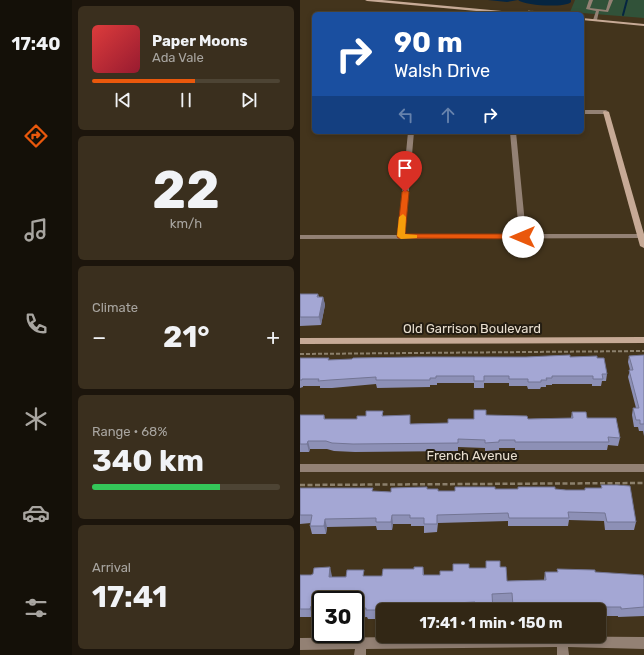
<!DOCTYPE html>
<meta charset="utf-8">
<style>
:root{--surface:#322715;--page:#3a2f1e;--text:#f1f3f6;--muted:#a8a5a0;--line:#4d4434;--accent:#ea580c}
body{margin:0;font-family:Rubik,sans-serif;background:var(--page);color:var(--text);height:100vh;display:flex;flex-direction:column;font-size:15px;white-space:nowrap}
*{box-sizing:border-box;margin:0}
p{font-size:13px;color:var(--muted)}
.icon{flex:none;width:22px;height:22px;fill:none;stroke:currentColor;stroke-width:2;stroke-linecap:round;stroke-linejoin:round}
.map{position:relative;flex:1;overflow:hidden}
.drawer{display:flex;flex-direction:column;gap:6px;padding:6px;background:#1c150c;width:228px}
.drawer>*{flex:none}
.guide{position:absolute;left:12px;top:12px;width:272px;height:122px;border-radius:6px;box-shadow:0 2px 6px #0003,0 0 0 1px var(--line);background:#1a4fa0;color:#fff;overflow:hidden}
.speed{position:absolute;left:12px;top:591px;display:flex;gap:8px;font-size:20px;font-weight:700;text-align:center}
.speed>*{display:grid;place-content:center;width:52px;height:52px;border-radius:50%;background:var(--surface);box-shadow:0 2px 6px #0003,0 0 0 1px var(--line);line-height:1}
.speed .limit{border:2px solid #111;border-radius:6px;background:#fff;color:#111}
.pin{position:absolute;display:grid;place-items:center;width:34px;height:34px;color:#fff;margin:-41px -17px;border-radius:50% 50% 50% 0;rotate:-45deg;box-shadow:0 0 4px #0007}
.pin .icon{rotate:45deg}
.me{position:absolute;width:44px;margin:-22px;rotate:270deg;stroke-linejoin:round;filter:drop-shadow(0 0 3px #0008)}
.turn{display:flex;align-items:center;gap:14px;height:84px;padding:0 16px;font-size:18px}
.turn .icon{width:52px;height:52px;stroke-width:2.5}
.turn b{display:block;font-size:28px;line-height:34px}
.lanes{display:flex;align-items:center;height:38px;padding:0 16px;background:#0003;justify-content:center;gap:20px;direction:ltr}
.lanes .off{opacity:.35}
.big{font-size:30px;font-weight:700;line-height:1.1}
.drawer .card{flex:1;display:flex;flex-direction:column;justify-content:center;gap:6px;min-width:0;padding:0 14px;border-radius:6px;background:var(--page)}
.drawer .dial{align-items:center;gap:0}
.dial b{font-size:52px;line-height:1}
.song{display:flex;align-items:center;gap:12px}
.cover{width:48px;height:48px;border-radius:6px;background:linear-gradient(135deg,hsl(0 70% 55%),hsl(350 70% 35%))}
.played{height:4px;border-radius:2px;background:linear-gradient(90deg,var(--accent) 55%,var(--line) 55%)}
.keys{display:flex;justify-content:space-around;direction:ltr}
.heat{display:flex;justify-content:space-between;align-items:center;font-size:22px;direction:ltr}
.charge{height:6px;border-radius:3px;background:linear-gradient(90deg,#34c759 68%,var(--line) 0)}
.trip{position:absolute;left:76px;top:603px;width:230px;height:40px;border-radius:6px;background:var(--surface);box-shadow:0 2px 6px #0003,0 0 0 1px var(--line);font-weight:700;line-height:40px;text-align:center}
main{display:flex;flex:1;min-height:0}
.tabs{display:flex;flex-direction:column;width:72px;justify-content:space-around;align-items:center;background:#141008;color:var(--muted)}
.tabs .icon{width:28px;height:28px}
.tabs .active{color:var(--accent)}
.tabs b{font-size:18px;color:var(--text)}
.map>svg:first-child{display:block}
</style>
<main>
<nav class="tabs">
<b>17:40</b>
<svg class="icon active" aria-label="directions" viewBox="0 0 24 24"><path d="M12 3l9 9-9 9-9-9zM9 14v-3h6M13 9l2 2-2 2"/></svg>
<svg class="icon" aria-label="music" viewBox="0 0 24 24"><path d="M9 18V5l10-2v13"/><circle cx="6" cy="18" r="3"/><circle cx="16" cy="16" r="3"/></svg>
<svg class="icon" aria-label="phone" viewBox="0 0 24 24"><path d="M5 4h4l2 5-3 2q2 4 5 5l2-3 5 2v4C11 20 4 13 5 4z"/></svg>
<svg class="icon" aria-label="climate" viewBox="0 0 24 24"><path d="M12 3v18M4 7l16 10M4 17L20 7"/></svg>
<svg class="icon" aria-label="car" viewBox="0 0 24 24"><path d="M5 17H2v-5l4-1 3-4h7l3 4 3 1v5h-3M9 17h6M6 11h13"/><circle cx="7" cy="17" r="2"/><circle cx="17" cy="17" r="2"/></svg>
<svg class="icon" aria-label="filters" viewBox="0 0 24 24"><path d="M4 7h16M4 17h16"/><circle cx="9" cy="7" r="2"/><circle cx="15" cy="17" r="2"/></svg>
</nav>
<section class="drawer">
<div class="card">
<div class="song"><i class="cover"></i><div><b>Paper Moons</b><p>Ada Vale</p></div></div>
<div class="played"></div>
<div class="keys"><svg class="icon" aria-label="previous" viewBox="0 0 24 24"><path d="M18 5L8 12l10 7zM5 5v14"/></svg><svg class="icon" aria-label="pause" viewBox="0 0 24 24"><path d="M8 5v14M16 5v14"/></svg><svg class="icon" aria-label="next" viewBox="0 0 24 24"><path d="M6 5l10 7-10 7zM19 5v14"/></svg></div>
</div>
<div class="card dial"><b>22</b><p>km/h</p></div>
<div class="card"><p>Climate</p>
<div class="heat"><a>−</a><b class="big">21°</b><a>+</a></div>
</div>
<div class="card"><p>Range · 68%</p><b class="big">340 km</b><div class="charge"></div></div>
<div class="card"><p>Arrival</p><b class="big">17:41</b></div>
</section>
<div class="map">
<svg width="344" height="655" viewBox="0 0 344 655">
<rect width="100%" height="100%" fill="#43341c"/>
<!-- green -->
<path fill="#315239" d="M275 0H344V18L270 12Z"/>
<!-- water -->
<path fill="#052541" d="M188 0H271V2C265 8 225 6 218 0L207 2Z"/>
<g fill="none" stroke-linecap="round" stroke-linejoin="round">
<!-- stream -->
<path stroke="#052541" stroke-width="2" d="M323 15 327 0"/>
<!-- path-far2 -->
<path stroke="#8c806c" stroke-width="1" stroke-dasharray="2.5 1" stroke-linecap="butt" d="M228 11 265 14"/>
<!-- path-far1 -->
<path stroke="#8c806c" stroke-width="2" stroke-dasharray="4 2" stroke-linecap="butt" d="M0 354 344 351"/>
<!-- path -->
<path stroke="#8c806c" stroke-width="2.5" stroke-dasharray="5 2.5" stroke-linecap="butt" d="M0 485 344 483"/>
<!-- lane -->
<path fill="#938174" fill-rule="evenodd" d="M289 0H293L290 8 306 10 309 0H313L308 12 299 11 297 20 295 21 293 20 296 11 286 9Z"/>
<!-- street -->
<g fill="#938174" fill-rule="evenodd">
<path d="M282 110H306L309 112 306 114H282Z"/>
<path d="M108 132H114L105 235 219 234 210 132H216L226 234H341L343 235 344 237 341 238 0 239V235H98Z"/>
<rect x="0" y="464" width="344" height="8"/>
<path d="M200 636 344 637V649L268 647 269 655H257V647L66 649V655H54L55 649 0 650V638Z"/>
</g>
<!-- secondary -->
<g fill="#c7aa96" fill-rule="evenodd">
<path d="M65 0H82L224 13 226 14H209L67 1Z"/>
<path d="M282 18 344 24V26L282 20Z"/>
<path d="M304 111 309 112 344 234V248L340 246 303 112Z"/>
<path d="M344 337V343L0 344V338Z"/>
</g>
</g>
<!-- wall -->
<g fill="#8d90b6">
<path d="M0 294H18L19 297H23L25 305 21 325 0 326Z"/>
<path d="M344 355V436L343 431H339L338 427H334L332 415 333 408H336L328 377 330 370 328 362 329 356Z"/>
<path d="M270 357 297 358 307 374 306 381H302L301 386H292V384H252V385H246V387H241L240 389H228L227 386H209V383H184V388H174V383H137V385H130V387L77 388 76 384 32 388H20V386H3V387L0 388V358L29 360Z"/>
<path d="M83 411V416L111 424 148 423 174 419 186 415 228 419 271 418 272 412 287 418 320 438 318 446 308 445 307 450H215V448H199V450L185 451V448L158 447V451L55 452 34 451 27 449H10L9 452H0V415H24L25 419H57L66 416Z"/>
<path d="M301 485 336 522 334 530H305L304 521 269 520 268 526H208V521L138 523 137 532 124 533V526H111V524H93L92 530H77L76 526 27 527 26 534H12L10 526 11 523 0 524V488L73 491 91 492 127 489 138 491H155L195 489H255L266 490H285V488H301Z"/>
<path d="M186 561 200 567 207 581 244 580 245 572H257V569L295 572 344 578V616L318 617V616H299V610H212V602L192 603 193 610H83V619H68L67 617 55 618V600H21V615H14L13 617H0V575L32 576V577L82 576 123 567 124 575H140L153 571 169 568H186Z"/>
</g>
<!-- shaded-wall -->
<g fill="#737594">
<path d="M23 297 25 305 21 325 19 317Z"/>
<path d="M8 441 10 449 9 452 7 444Z"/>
<path d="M92 515 93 524 92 530 91 522Z"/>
<path d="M25 519 27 527 26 534 24 526Z"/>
<path d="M30 567 32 576V586L29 577Z"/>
<path d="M11 606 14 615 13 617 10 609Z"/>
</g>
<!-- building -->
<g fill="#a4a7d4" stroke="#737594">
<path d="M0 294H18L17 297H23L19 317H0Z"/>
<path d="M270 355V357L297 356V358H304L307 374H302L303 379H293V376H252V378H246L247 380H241V382H228V379H209V376H184V381H174V376H136V378H130V380H76V377L30 380 18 381 19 379H2V380H0V358H29L28 360 52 359 53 358 118 357H226Z"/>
<path d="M344 355V424H340V420H336L333 408H339L329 370H333L329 356Z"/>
<path d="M174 410H186V415L227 416 228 419 273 418 272 412H286L287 418H316L320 438 308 437 309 442H215V440H199V442L185 443V440L158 439V443L53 444 32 443 26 441H8L7 444H0V415H24V419H57V416H66V411H83L82 416 110 415V424L148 423V419H174Z"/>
<path d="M301 485H317L330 486 336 522H307L305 513 268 512 269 518H209L208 513 137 515V524H124V518H110V515H92L91 522H76V518L25 519 24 526H10L12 515H0V488H73L72 491 91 492V488L127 487V489H138V491H155V487H195V489H218V487H255V489L266 490H285V488H302Z"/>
<path d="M186 561H200V567H206L207 581 246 580 245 572H258L257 569 295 570V572L343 575 344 578V607L321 609V607H298V606L269 608V605L213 606 212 593 192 594 193 610H175V602L155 603V609L120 607V610H103V607H83L82 610H66V608L55 609V600H21V606H11L10 609H0V575H11L13 574 14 568 30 567 29 577H46L47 570H64L63 576H82L83 569H114V567H123V575H140V571H153V564H169V568H186Z"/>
</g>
<!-- route -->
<path fill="#ea580c" stroke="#983908" d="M105 189 109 192 105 234H223L227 237 223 239 98 238 97 236 102 192Z"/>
<!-- slow -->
<path fill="#f59e0b" d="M103 214 106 217 105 234 117 235V238L101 239 97 236 99 217Z"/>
<g text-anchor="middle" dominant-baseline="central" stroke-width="4" stroke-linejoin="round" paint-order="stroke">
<!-- street labels -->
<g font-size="13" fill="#e8decf" stroke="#241d12">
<text x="172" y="328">Old Garrison Boulevard</text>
<text x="172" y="455">French Avenue</text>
</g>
</g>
</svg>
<div class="speed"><div class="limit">30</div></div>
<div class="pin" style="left:105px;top:192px;background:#d93025"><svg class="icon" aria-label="arrive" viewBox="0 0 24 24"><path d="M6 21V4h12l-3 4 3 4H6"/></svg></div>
<svg class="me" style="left:223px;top:237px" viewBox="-20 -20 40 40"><circle r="19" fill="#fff"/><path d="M0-13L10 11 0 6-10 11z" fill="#ea580c"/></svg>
<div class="trip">17:41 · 1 min · 150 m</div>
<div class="guide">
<div class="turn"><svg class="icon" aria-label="right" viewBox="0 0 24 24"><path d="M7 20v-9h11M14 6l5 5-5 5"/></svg><div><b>90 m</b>Walsh Drive</div></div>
<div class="lanes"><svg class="icon off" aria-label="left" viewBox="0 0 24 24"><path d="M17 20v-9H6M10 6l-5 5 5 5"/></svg><svg class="icon off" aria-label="ahead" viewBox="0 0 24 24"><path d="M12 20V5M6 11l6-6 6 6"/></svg><svg class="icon" aria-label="right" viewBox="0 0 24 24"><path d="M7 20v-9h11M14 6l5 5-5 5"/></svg></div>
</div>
</div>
</main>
